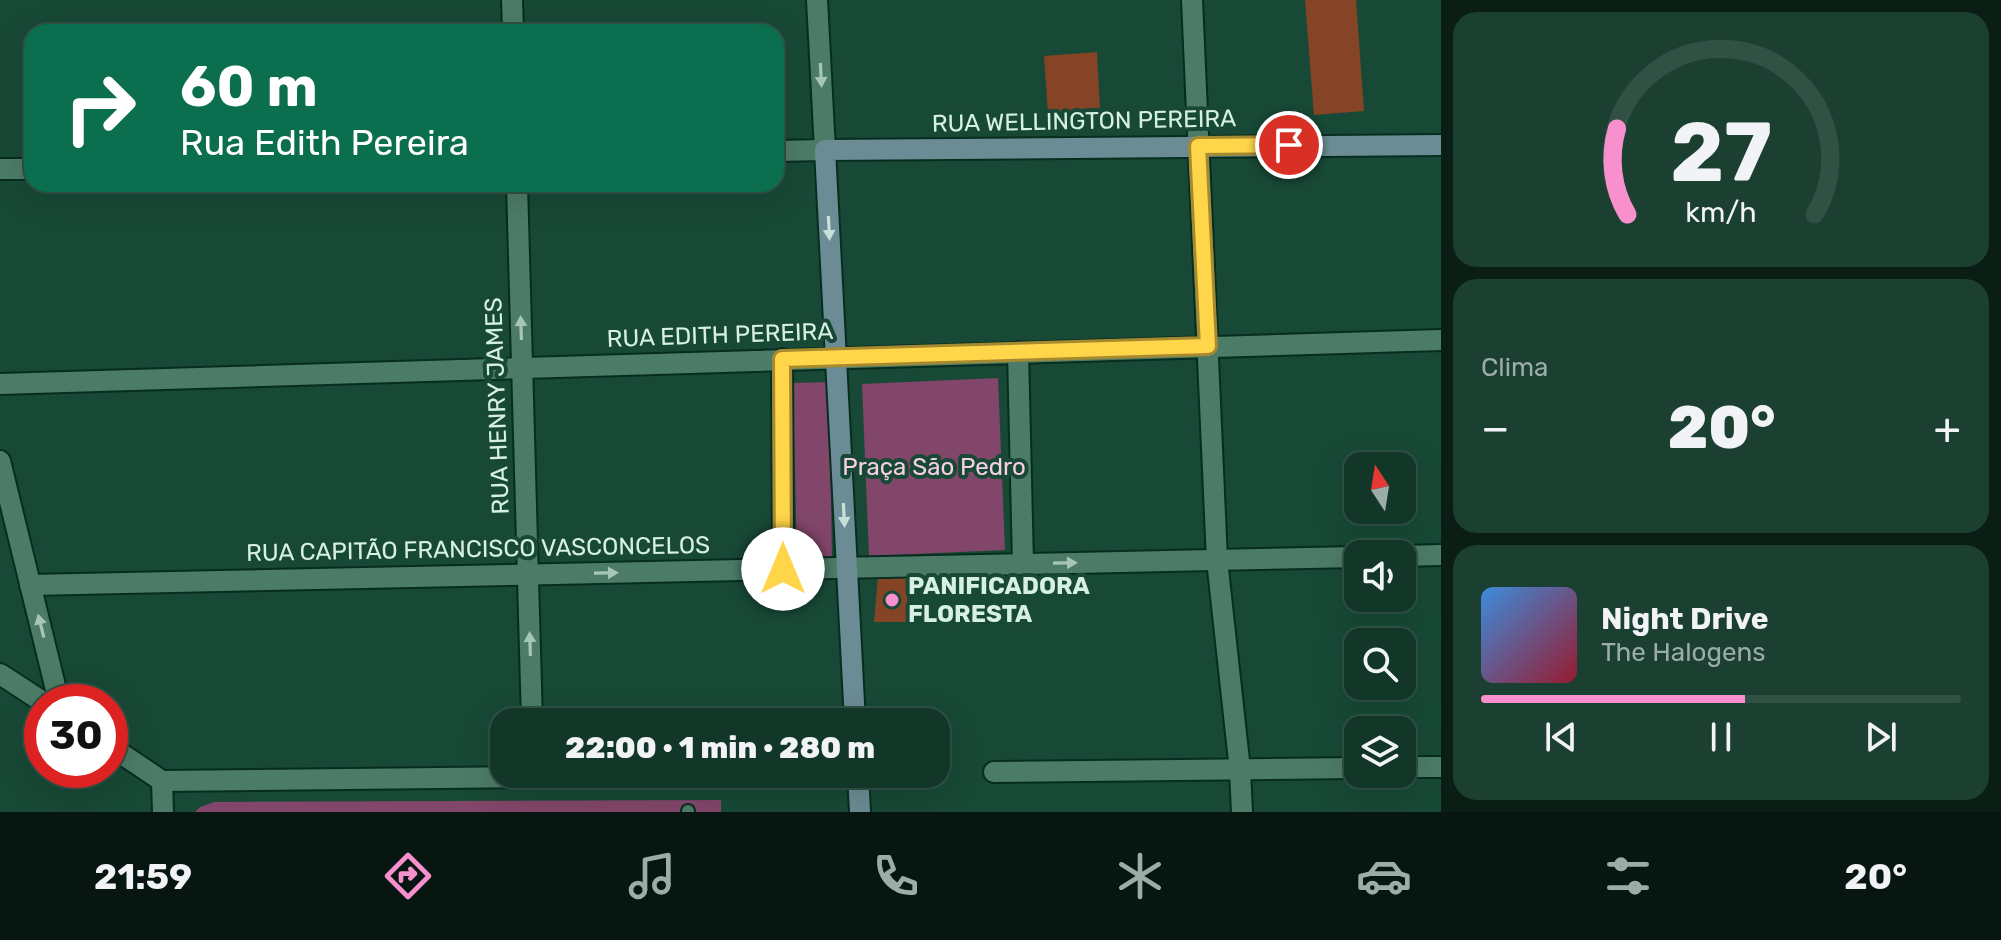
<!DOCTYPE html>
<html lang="pt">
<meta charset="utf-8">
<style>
:root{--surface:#123728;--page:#1b3f30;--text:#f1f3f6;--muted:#9caca8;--line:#315145;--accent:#f790cd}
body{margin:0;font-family:Rubik,sans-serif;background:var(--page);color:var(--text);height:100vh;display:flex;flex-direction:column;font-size:30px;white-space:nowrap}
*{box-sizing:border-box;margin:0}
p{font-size:26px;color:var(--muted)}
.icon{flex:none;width:44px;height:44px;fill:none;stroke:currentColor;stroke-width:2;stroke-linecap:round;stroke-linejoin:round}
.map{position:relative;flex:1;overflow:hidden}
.panel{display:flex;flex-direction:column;gap:12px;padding:12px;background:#0a1e16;width:560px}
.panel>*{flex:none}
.top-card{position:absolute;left:24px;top:24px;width:760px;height:168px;border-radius:24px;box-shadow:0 8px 32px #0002,0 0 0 2px var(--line);background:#0b6e4f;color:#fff;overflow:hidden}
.needle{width:52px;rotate:348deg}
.fabs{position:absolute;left:1344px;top:452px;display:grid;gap:16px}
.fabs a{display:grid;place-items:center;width:72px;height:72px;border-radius:16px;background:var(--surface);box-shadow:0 8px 32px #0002,0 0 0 2px var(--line);font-size:40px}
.speed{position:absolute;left:24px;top:684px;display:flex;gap:16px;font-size:40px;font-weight:700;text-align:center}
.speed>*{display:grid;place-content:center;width:104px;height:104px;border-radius:50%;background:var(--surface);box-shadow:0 8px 32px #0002,0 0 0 2px var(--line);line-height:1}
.speed .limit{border:12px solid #d22;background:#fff;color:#111}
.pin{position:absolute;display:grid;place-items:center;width:68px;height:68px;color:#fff;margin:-34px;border:4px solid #fff;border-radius:50%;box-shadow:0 2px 8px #0007}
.me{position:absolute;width:88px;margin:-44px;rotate:0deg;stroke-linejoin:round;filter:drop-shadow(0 0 6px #0008)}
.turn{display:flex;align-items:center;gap:28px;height:168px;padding:0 24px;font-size:36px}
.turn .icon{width:104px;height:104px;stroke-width:2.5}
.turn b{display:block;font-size:56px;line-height:68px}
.big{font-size:60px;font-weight:800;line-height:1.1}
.panel .tile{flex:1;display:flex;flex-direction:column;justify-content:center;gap:12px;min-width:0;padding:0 28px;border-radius:24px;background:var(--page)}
.panel .dial{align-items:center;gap:0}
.dial svg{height:208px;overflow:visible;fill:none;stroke:var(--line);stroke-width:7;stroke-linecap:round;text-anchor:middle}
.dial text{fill:var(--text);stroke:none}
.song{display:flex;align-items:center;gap:24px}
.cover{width:96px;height:96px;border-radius:12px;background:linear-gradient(135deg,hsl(210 70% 55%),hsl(350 70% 35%))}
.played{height:8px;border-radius:4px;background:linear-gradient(90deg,var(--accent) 55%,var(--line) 55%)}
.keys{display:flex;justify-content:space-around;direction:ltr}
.heat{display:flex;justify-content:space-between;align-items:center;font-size:44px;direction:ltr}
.trip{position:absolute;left:490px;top:708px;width:460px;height:80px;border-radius:24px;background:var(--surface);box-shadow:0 8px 32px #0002,0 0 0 2px var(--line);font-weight:800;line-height:80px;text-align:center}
.tab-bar{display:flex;height:128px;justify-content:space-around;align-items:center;background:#071610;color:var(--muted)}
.tab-bar .icon{width:56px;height:56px}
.tab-bar .selected{color:var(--accent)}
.tab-bar b{font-size:36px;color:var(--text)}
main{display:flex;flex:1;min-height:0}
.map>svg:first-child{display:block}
</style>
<main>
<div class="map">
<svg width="1441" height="812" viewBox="0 0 1441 812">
<rect width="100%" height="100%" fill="#184936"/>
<!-- green -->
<g fill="#814669">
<path d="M998 378 1005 550 869 556 862 384Z"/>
<path d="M829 382 832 560 797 561 793 383Z"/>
<path d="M721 800V812H195L200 807 214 802Z"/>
</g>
<!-- building -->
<g fill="#854425">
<path d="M1305 0H1356L1364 111 1314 115Z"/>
<path d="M1097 52 1100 111 1048 114 1044 56Z"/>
<path d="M907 575V622H874L878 577Z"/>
</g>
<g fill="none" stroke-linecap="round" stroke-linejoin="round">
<!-- lane casing -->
<g stroke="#072d1f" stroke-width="16">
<path id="lane" d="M688 811V812"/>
</g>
<!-- street casing -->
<g stroke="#072d1f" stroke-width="24">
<g id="street">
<path d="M512 0 513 32"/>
<path d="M1192 0 1217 560 1240 770 1242 812"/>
<path d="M776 151 825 150 817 0"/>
<path d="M0 169H32"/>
<path d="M517 184 532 722"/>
<path d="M1018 352 1023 564"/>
<path d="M782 359 783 569"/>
<path d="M0 384 1441 340"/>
<path d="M0 461 59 702"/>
<path d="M1402 556 1441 555"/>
<path d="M30 585 1358 557"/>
<path d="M0 674 43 702"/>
<path d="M110 746 162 781"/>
<path d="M1402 767H1441"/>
<path d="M994 772 1358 768"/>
<path d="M162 781 807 774"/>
<path d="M162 781 163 812"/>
</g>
</g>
<!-- secondary casing -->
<g stroke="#072d1f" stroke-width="24">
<g id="secondary">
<path d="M855 722 825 150 1441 145"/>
<path d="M858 774 860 812"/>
</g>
</g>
<!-- lane -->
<use href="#lane" stroke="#4c7c67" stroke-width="12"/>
<!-- street -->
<use href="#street" stroke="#4c7c67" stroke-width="20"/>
<!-- secondary -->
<use href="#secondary" stroke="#6b8c94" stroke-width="20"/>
</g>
<!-- one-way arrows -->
<defs><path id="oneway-solid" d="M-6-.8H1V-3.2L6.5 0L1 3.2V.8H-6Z" transform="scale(2)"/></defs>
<g fill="#a6c7b8">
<use href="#oneway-solid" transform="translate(821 75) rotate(87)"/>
<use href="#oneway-solid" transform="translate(521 328) rotate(-92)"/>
<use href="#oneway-solid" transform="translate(1065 563) rotate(-1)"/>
<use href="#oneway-solid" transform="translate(606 573) rotate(-1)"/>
<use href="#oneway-solid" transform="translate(41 626) rotate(-104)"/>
<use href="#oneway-solid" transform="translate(530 644) rotate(-92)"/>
</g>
<g fill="#c7e1d8">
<use href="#oneway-solid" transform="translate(829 228) rotate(87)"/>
<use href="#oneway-solid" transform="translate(844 515) rotate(87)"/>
</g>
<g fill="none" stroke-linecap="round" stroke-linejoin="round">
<!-- route casing -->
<g stroke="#a68a30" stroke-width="20">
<path id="route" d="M783 569 782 359 1208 346 1198 146 1289 145"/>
</g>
<!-- route -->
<use href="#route" stroke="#ffd54a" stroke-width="14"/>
</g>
<!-- markers -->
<circle fill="#f790cd" stroke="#184936" stroke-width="3" cx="892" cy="600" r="8"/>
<g text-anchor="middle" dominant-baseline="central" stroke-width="8" stroke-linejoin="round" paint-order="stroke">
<!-- street labels -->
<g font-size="24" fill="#d7f0e4" stroke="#184936">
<text transform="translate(1084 121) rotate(-1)">RUA WELLINGTON PEREIRA</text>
<text transform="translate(720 335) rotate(-2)">RUA EDITH PEREIRA</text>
<text transform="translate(497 406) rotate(-92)">RUA HENRY JAMES</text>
<text transform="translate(478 549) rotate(-1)">RUA CAPITÃO FRANCISCO VASCONCELOS</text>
</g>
<!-- park labels -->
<g font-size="24" fill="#f8d0e5" stroke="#184936">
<text x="934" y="467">Praça São Pedro</text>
</g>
<!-- poi labels -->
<g font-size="24" font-weight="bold" fill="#d7f0e4" stroke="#184936" text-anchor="start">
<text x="908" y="586">PANIFICADORA<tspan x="908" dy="28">FLORESTA</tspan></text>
</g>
</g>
</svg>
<div class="fabs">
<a><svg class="needle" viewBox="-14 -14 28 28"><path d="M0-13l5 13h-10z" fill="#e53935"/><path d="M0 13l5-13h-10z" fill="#9caca8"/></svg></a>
<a><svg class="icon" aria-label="sound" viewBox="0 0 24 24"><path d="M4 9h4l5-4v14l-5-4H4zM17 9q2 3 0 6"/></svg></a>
<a><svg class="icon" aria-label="search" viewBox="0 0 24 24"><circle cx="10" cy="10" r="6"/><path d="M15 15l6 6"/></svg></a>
<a><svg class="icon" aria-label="layers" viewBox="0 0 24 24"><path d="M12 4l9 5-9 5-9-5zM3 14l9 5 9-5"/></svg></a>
</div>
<div class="speed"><div class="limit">30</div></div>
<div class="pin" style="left:1289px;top:145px;background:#d93025"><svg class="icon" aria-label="arrive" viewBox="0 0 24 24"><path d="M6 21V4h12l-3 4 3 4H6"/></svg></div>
<svg class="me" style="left:783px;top:569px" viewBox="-20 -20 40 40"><circle r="19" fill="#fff"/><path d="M0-13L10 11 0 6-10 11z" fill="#ffd54a"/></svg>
<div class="trip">22:00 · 1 min · 280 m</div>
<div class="top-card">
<div class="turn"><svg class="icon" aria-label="right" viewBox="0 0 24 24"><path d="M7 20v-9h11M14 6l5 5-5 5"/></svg><div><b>60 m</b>Rua Edith Pereira</div></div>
</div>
</div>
<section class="panel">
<div class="tile dial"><svg viewBox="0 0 100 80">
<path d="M14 69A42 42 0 1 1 86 69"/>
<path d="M14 69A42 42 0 0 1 10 36" stroke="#f790cd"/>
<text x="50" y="56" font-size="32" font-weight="700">27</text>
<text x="50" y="72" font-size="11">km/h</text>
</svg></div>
<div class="tile"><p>Clima</p>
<div class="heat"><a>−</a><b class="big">20°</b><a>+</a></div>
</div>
<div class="tile">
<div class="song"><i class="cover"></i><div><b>Night Drive</b><p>The Halogens</p></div></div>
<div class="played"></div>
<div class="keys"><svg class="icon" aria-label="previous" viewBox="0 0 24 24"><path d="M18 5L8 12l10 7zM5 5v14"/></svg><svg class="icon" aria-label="pause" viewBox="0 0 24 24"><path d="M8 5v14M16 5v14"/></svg><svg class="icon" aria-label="next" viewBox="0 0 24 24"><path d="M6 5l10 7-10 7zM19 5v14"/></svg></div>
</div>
</section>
</main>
<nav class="tab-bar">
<b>21:59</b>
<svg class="icon selected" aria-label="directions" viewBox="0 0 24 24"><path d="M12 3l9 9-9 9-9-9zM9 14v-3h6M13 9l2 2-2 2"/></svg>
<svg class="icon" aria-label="music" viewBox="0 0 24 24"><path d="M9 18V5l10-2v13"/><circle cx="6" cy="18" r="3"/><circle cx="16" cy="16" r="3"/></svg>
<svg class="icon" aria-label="phone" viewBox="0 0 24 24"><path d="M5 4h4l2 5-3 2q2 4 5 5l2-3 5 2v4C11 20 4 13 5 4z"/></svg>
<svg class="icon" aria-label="climate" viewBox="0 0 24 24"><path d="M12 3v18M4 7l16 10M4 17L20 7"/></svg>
<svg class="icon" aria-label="car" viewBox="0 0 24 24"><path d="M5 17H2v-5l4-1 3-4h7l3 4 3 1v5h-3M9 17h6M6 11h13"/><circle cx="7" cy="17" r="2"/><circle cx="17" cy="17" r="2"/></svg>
<svg class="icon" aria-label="filters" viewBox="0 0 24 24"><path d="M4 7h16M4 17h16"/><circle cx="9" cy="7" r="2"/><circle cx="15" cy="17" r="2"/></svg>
<b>20°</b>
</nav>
